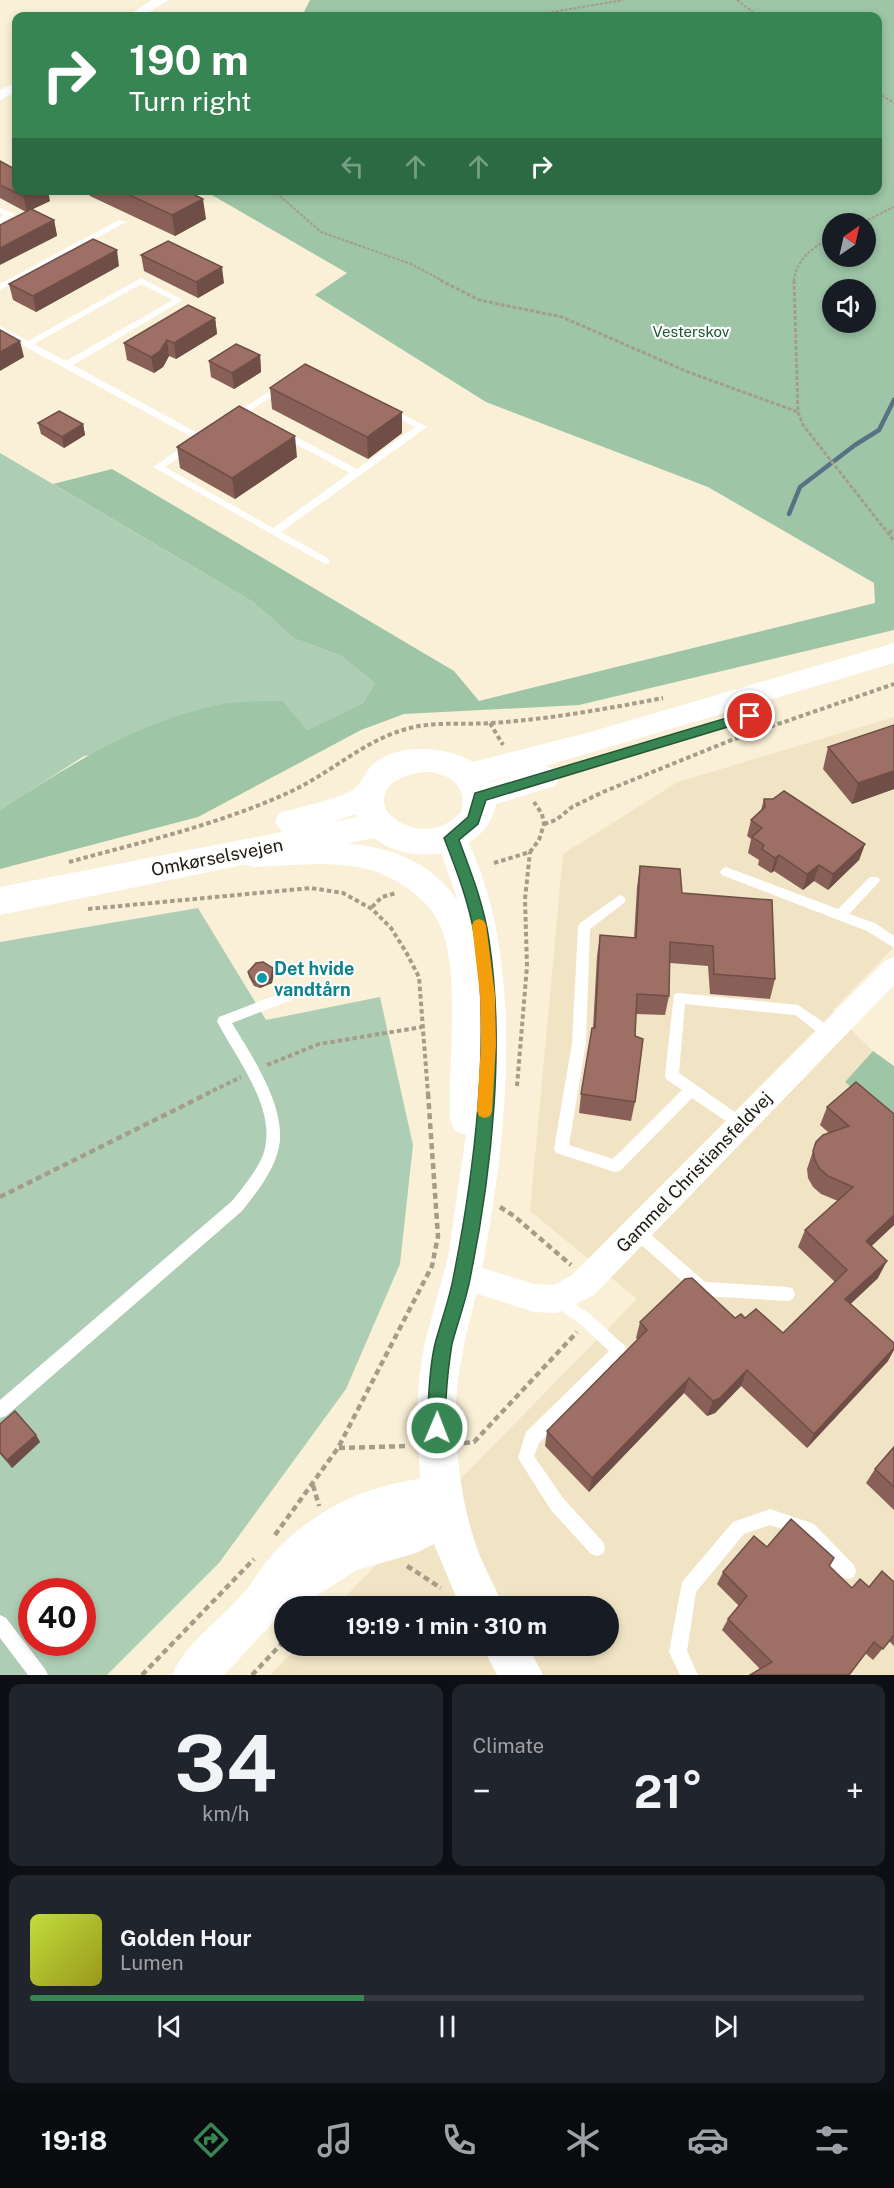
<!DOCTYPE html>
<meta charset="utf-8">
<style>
:root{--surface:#171b24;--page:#20242c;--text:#f1f3f6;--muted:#9ea1a6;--line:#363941;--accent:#388554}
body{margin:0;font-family:"Public Sans",sans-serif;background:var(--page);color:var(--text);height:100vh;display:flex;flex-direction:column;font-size:22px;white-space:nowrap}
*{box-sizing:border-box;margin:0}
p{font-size:20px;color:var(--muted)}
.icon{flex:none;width:33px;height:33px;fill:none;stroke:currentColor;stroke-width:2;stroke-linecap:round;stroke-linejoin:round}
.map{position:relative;height:1675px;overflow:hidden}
.drawer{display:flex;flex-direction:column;gap:9px;padding:9px;background:#0d0f14;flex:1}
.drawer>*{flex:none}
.banner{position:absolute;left:12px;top:12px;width:870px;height:183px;border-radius:12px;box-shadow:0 3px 9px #0003;background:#388554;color:#fff;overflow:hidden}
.needle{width:39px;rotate:34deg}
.fabs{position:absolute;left:822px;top:213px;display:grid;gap:12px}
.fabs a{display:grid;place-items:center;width:54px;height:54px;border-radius:50%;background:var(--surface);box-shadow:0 3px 9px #0003;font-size:30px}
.speed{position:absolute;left:18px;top:1578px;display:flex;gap:12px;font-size:30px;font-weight:700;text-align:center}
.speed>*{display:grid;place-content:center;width:78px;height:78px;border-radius:50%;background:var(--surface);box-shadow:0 3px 9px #0003;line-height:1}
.speed .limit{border:9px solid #d22;background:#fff;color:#111}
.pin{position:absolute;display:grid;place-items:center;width:51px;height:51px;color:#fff;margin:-26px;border:3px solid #fff;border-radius:50%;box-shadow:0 2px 6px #0007}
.me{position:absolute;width:66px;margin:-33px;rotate:1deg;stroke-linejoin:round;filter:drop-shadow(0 0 4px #0008)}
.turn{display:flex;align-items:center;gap:21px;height:126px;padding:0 18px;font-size:27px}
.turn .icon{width:78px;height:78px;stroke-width:2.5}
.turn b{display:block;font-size:42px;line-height:51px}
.lanes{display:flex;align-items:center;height:57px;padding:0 18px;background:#0003;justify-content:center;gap:30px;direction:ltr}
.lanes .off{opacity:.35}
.big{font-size:45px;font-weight:700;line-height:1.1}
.drawer .widget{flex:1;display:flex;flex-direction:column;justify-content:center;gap:9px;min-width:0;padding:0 21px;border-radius:12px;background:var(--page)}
.drawer .dial{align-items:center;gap:0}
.dial b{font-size:78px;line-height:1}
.song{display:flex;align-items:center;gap:18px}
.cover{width:72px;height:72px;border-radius:9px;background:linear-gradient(135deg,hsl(70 70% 55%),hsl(60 70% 35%))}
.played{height:6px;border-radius:3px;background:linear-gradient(90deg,var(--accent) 40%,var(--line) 40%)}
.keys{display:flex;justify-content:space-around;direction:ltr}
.heat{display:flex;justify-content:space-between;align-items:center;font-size:33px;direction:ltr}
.drawer .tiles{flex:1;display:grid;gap:9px;grid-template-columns:1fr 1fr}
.widget:last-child{grid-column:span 2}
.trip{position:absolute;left:274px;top:1596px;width:345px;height:60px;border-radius:30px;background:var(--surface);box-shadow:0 3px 9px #0003;font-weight:700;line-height:60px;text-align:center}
.tab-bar{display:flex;height:96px;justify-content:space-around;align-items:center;background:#090b0e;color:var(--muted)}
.tab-bar .icon{width:42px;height:42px}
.tab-bar .on{color:var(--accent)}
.tab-bar b{font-size:27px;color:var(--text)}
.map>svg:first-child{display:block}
</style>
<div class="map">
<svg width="894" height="1675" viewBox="0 0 894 1675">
<rect width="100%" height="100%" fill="#f9f0d7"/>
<!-- built -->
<path fill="#f0e4c4" d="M894 717V947L832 1011 873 1051 845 1082 894 1124V1675H270L298 1646H609V1606H336L637 1299 530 1211 563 854 678 782Z"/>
<!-- green -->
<g fill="#adcdb4" fill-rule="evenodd">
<path d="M0 453 253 602 295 639 340 655 375 683 363 703 307 730 84 756 0 810Z"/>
<path d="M198 908 266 1020 380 997 413 1145 400 1264 346 1389 219 1563 107 1675H0V942ZM32 1592H82V1642H32Z"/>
</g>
<!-- forest -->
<g fill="#9dc5a6" fill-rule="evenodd">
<path d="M310 0H894V630L579 705 404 714 361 730 198 817 0 869V810C72 764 133 724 218 705 238 700 261 702 282 701L307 730 363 703 375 683 340 655 295 639 253 602 53 484 112 469 454 671 479 701 875 603 874 583 708 487 486 402 315 295 347 273 205 191 878 190V16H302ZM832 224H866V256H832ZM832 290H866V322H832Z"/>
<path d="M873 1051 894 1066V1124L845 1082Z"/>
</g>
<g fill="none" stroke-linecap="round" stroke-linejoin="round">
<!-- stream -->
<path stroke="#587284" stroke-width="4.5" d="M789 514 800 487 855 445 879 430 894 400"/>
<!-- path-far3 -->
<g stroke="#a49d8a" stroke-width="2" stroke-dasharray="3 1.5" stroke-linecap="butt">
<path d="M737 0 758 16"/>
<path d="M529 16 623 0"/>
<path d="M878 93 894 103"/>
<path d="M273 190 321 232 411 264 443 281"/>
<path d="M860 224 894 207"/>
<path d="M794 281C796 259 813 247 832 237"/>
</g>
<!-- path-far2 -->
<g stroke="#a49d8a" stroke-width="3" stroke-dasharray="4 2" stroke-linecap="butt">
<path d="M440 280 479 300 562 317 688 372 798 412"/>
<path d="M794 280 798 412 803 425 894 541"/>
<path d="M889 533 894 529"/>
</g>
<!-- path-far1 -->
<g stroke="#a49d8a" stroke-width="4" stroke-dasharray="4.5 3" stroke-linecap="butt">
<path d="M490 723 503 745"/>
<path d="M544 824 556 820 572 807 603 792 729 741 894 684"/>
<path d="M69 862C145 841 222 824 294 790 333 771 364 741 406 729 434 721 463 725 492 723 550 719 606 709 663 698"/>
<path d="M494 863 530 852 539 840 544 824 542 814 534 802"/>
<path d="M372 907 382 897 396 893"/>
<path d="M88 909 311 888 343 893 372 909 391 928 406 952 419 977 428 1094"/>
<path d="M267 1065 319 1044 422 1027"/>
<path d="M517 1086 527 966 525 899 530 852"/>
<path d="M206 1094 241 1077"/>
</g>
<!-- path -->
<g stroke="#a49d8a" stroke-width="4.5" stroke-dasharray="6 4" stroke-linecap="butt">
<path d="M0 1197 209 1093"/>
<path d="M500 1207 514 1216 571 1265"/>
<path d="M464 1443 474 1442 577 1332"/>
<path d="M339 1448 409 1446"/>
<path d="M313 1485 319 1506"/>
<path d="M275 1535 338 1448 432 1266 438 1236 428 1093"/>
<path d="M407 1566 441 1588"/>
<path d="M142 1675 254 1559"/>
<path d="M252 1675 285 1640"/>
</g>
<!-- service -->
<g fill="#fff" fill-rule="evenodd">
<path d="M0 208 13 213 14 215 0 223V218L4 215 0 213Z"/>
<path d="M119 220 126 222 0 290V284Z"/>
<path d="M141 278 183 300 73 365 205 437V441H199L0 333V326L28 341ZM141 284 173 300 66 361 34 344Z"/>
<path d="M284 382 289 385 287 387 236 420H230L228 418Z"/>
<path d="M387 406 427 427 281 532 329 559V563L325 564 153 467 188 443H194V447L165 467 273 528 350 473 277 434V430H283L357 469 415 427 384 411 382 409Z"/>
<path d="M726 867 838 909 870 877H878L880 880 878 883 849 914 875 923 894 936V948L867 931 722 875 720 872 722 869Z"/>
<path d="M620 895 624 897 626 900 624 903 590 929 586 1043 569 1145 613 1159 682 1090 667 1080 665 1076 674 994 679 993 798 1005 835 1030 837 1034 835 1038 830 1040 825 1038 795 1015 685 1004 679 1073 746 1120 748 1124 746 1128 741 1130 736 1128 692 1098 620 1171 615 1172 556 1153 554 1149 572 1043 578 927 580 923Z"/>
<path d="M292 989 297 990 299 994 297 998 232 1023C252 1056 287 1108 279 1147 274 1171 257 1192 242 1211L6 1416 0 1418V1400L232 1201C243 1187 256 1172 263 1155 279 1110 236 1059 217 1021L219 1017Z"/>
<path d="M636 1224 641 1226 705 1282 788 1287 793 1289 795 1294 793 1299 788 1301 702 1296 697 1294 631 1236 629 1231 631 1226Z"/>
<path d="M557 1292 590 1314 625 1346 628 1351 625 1356 539 1443 534 1456 563 1498 603 1542 605 1548 603 1554 597 1556 591 1554 551 1510 518 1458 526 1432 609 1351 580 1324 552 1304 550 1299 552 1294Z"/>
<path d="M770 1509 814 1524 854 1565 856 1571 854 1577 848 1579 842 1577 803 1536 770 1525 744 1534 696 1592 687 1651 698 1675H680L669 1652 682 1582 733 1522Z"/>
<path d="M0 1615 6 1618 45 1669 48 1675H28L0 1638Z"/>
</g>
<!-- minor -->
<g fill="#fff" fill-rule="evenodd">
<path d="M152 0H169L143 16H127Z"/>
<path d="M16 82V92L0 100V90Z"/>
<path d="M894 957V985L594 1295 557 1313 534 1312 453 1286 448 1276 453 1266 463 1262 534 1284 554 1285 572 1275 885 961Z"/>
</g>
<!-- tertiary -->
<g fill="#fff" fill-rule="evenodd">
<path d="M451 827 462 830C527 950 508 1132 483 1263 473 1315 456 1360 456 1414 456 1459 462 1506 477 1548 484 1568 495 1586 503 1606H460L434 1544 416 1553 357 1570 300 1606H285V1614L279 1616 224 1675H172C185 1645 216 1623 238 1599 251 1586 260 1569 272 1555 311 1512 363 1486 420 1479L417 1412 419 1379 424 1346 448 1257 466 1135 455 1131 450 1120C447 1063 462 977 440 925 428 897 392 874 362 868 327 860 289 866 253 867L242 863 238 855 242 847 253 843C326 842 411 832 458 901L436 838 440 830Z"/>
<path d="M482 1646H528L543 1675H497Z"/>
</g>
<!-- secondary -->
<path fill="#fff" fill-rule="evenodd" d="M894 643V663L545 766 555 770 560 778 555 786 496 804C486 857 411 868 374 838L0 915V887L282 832 275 822 279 813C302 806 329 802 351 791 359 788 365 773 371 766 396 742 446 746 473 762L587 733ZM430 772C452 775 468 788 461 812 443 832 416 835 394 818 391 815 386 812 385 807 378 781 411 772 430 772ZM524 772 490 782V781ZM356 814 357 817 332 822Z"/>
</g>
<!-- wall -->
<g fill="#886057">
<path d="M0 161 50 201 32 209 54 220 57 236 26 212 0 198Z"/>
<path d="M89 190H185L206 219 175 236 90 196Z"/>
<path d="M141 255 224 283 198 298 144 271Z"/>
<path d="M119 266 36 312 13 300 9 284Z"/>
<path d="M215 318 217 334 176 359 169 356 163 367 154 373 127 360 124 343Z"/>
<path d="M260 355 261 372 234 389 211 377 209 361Z"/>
<path d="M270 388 402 412V433L368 459 272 409Z"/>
<path d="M38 423 83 424 85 435 64 448 41 434Z"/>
<path d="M177 447 297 457 235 499 180 468Z"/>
<path d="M894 725V789L852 804 823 769 828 747Z"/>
<path d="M764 799 865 844 859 860 828 890 814 881 803 890 774 871 771 873 758 865 759 860 748 853 751 839 747 836 751 820 761 810Z"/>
<path d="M640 866 682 893 775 979 770 999 710 994 708 966 670 963 669 996 665 1015 636 1014 635 1102 631 1121 579 1113 581 1094 593 1028 597 956 600 935 634 938 637 887Z"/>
<path d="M248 972 274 973 272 983 260 988 254 986 249 977Z"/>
<path d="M856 1082 894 1225 871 1246 878 1278 850 1304 888 1361 807 1448 741 1386 715 1413 707 1416 684 1393 589 1492 545 1446 547 1431 638 1340 636 1338 640 1322 745 1318 783 1333 835 1282 798 1247 805 1230 838 1201 821 1194 813 1187 808 1178 807 1169 816 1142 829 1133 820 1125 827 1107Z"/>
<path d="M0 1424 36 1435 40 1442 12 1468 0 1454Z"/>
<path d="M894 1447V1510L866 1483 875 1469Z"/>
<path d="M767 1547 829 1567 852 1588 869 1587 894 1582V1646L889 1641 873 1660 865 1653 760 1669 722 1630 728 1619 739 1606 717 1584 723 1572Z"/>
</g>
<!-- shaded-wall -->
<g fill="#6f4e47">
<path d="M36 190H48L50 201 27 212 23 196Z"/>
<path d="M203 199 206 219 175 236 172 215Z"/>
<path d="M54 220 57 236 0 265V248Z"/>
<path d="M117 250 119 266 36 312 33 296Z"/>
<path d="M222 267 224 283 198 298 196 282Z"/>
<path d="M215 318 217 334 176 359 174 343Z"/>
<path d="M167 340 169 356 163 367 154 373 151 357Z"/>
<path d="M20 341 24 357 0 371V352Z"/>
<path d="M260 355 261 372 234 389 232 373Z"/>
<path d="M402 412V433L368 459 367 437Z"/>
<path d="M83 424 85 435 64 448 62 437Z"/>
<path d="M295 436 297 457 235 499 232 478Z"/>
<path d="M894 771V789L852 804 858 783Z"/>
<path d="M865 844 859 860 828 890 833 874Z"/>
<path d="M779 855 774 871 771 873 775 858Z"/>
<path d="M819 865 814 881 803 890 807 874Z"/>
<path d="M273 968 274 973 272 983 260 988 259 983Z"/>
<path d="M894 1215V1225L858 1259 866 1241Z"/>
<path d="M887 1261 878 1278 838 1316 845 1299Z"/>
<path d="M894 1348V1350L888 1361 807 1448 814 1434Z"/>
<path d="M747 1370 741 1386 715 1413 707 1416 713 1401Z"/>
<path d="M689 1378 684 1393 589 1492 592 1478Z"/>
<path d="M36 1435 40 1442 12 1468 7 1460Z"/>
</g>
<!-- building -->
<g fill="#9e7065" stroke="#6f4e47" stroke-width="1.5">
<path d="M0 161 16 170V190H36L23 196 0 185Z"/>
<path d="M119 190H185L203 199 172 215Z"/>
<path d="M31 209 54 220 0 248V225Z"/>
<path d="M93 239 117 250 33 296 9 284Z"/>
<path d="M168 241 222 267 196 282 141 255Z"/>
<path d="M188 305 215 318 174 343 167 340 160 351 151 357 124 343Z"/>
<path d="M0 330 20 341 0 352Z"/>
<path d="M236 344 260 355 232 373 209 361Z"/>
<path d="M305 364 402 412 367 437 270 388Z"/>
<path d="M239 406 295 436 232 478 177 447Z"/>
<path d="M59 411 83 424 62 437 38 423Z"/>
<path d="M894 725V771L858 783 828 747Z"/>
<path d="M784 791 865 844 833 874 819 865 807 874 779 855 775 858 762 849 764 845 752 837 762 828 751 820 765 807 764 799H773Z"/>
<path d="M640 866 680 869 682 893 772 900 775 979 714 974 713 946 670 942 669 996 637 994 635 1036 643 1039 635 1102 581 1094 592 1028H595L600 935 636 938Z"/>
<path d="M263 962 273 968 271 978 259 983 253 981 248 972 256 963Z"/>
<path d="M856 1082 894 1114V1215L866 1241 887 1261 845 1299 894 1343V1348L814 1434 747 1370 720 1398 713 1401 689 1378 592 1478 547 1431 647 1330 640 1322 685 1279 692 1278 735 1318 741 1314 745 1318 756 1309 783 1333 847 1270 805 1230 853 1187 828 1176 820 1169 815 1160 813 1151 816 1142 823 1135 849 1126 827 1107Z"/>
<path d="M15 1411 36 1435 7 1460 0 1452V1424Z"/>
<path d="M894 1447V1487L875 1469Z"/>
<path d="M791 1519 834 1558 829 1566 852 1588 860 1579 869 1587 882 1571 894 1582V1635L883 1649 874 1642 849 1675H750L772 1662 728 1619 747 1596 723 1572 754 1536 767 1547Z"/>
</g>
<!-- route -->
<path fill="#388554" stroke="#245637" stroke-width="1.5" d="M750 711 756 716 754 719 486 800 478 824 459 840C471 872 484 905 489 940 505 1045 492 1170 471 1274 467 1298 458 1321 452 1344 449 1362 447 1381 446 1399 446 1411 448 1423 443 1435L437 1437 430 1435C427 1426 428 1417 428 1408 429 1387 430 1364 435 1344 441 1321 450 1298 454 1274 474 1173 491 1039 475 938 469 903 457 871 444 838L468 817 475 793Z"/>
<!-- slow -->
<path fill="#f59e0b" d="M479 919 484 921 486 925 495 995 496 1044 492 1111 490 1116 485 1118 479 1116 477 1111 481 1044 480 995 472 925 474 921Z"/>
<!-- markers -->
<circle fill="#0f9aa8" stroke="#fdfdfd" stroke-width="2" cx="262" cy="978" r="6"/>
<g text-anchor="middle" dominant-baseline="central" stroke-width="4.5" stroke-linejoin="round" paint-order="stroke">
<!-- far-park labels -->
<g font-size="15" fill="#1a572f" stroke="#fdfdfd">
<text x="691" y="331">Vesterskov</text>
</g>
<!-- street labels -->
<g font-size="18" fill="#1e1a11" stroke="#fdfdfd">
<text transform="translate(217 857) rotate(-11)">Omkørselsvejen</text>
<text transform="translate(694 1172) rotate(-46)">Gammel Christiansfeldvej</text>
</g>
<!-- culture labels -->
<g font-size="18" font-weight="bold" fill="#0d838f" stroke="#fdfdfd" text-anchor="start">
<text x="274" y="968">Det hvide<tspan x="274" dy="21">vandtårn</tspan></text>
</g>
</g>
</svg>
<div class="fabs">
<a><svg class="needle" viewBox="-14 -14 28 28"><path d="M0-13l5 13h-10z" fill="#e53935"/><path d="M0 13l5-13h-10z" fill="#9ea1a6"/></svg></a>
<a><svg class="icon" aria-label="sound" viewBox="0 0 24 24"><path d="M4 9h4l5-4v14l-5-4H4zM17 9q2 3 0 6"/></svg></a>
</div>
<div class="speed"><div class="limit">40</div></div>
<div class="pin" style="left:750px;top:716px;background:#d93025"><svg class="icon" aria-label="arrive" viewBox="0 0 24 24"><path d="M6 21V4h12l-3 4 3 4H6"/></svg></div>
<svg class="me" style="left:437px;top:1428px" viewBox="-20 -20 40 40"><circle r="17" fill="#388554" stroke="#fff" stroke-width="3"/><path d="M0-11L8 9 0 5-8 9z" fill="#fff"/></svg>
<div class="trip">19:19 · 1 min · 310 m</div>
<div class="banner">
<div class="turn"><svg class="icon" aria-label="right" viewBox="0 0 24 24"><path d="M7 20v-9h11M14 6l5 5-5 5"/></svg><div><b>190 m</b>Turn right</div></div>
<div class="lanes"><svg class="icon off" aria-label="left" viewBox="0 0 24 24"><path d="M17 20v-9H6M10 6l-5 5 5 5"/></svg><svg class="icon off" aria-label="ahead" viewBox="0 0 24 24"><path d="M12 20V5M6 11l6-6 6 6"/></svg><svg class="icon off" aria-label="ahead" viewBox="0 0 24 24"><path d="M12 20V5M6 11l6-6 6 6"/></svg><svg class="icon" aria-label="right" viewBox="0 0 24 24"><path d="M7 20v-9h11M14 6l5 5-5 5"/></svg></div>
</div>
</div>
<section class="drawer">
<div class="tiles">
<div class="widget dial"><b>34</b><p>km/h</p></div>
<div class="widget"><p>Climate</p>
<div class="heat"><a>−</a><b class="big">21°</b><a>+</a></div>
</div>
<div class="widget">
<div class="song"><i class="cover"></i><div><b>Golden Hour</b><p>Lumen</p></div></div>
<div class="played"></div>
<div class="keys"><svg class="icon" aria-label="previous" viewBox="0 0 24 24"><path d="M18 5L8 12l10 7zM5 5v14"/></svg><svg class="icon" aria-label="pause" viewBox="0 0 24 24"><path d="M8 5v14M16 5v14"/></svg><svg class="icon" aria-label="next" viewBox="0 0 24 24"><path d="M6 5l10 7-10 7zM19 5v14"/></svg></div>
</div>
</div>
</section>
<nav class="tab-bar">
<b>19:18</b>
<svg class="icon on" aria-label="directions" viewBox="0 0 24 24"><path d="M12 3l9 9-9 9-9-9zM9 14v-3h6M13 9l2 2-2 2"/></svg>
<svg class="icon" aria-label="music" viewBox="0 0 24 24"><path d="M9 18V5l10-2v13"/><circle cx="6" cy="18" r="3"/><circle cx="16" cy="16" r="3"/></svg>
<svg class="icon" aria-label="phone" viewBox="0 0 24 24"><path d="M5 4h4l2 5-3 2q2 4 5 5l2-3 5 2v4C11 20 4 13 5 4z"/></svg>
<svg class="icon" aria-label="climate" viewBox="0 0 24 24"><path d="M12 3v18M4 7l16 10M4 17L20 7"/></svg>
<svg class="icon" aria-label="car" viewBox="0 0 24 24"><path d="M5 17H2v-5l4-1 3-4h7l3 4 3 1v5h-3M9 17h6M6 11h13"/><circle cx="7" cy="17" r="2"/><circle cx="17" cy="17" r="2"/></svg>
<svg class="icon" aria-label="filters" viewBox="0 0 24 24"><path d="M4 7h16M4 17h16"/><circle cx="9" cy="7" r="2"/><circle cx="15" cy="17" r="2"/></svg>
</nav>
